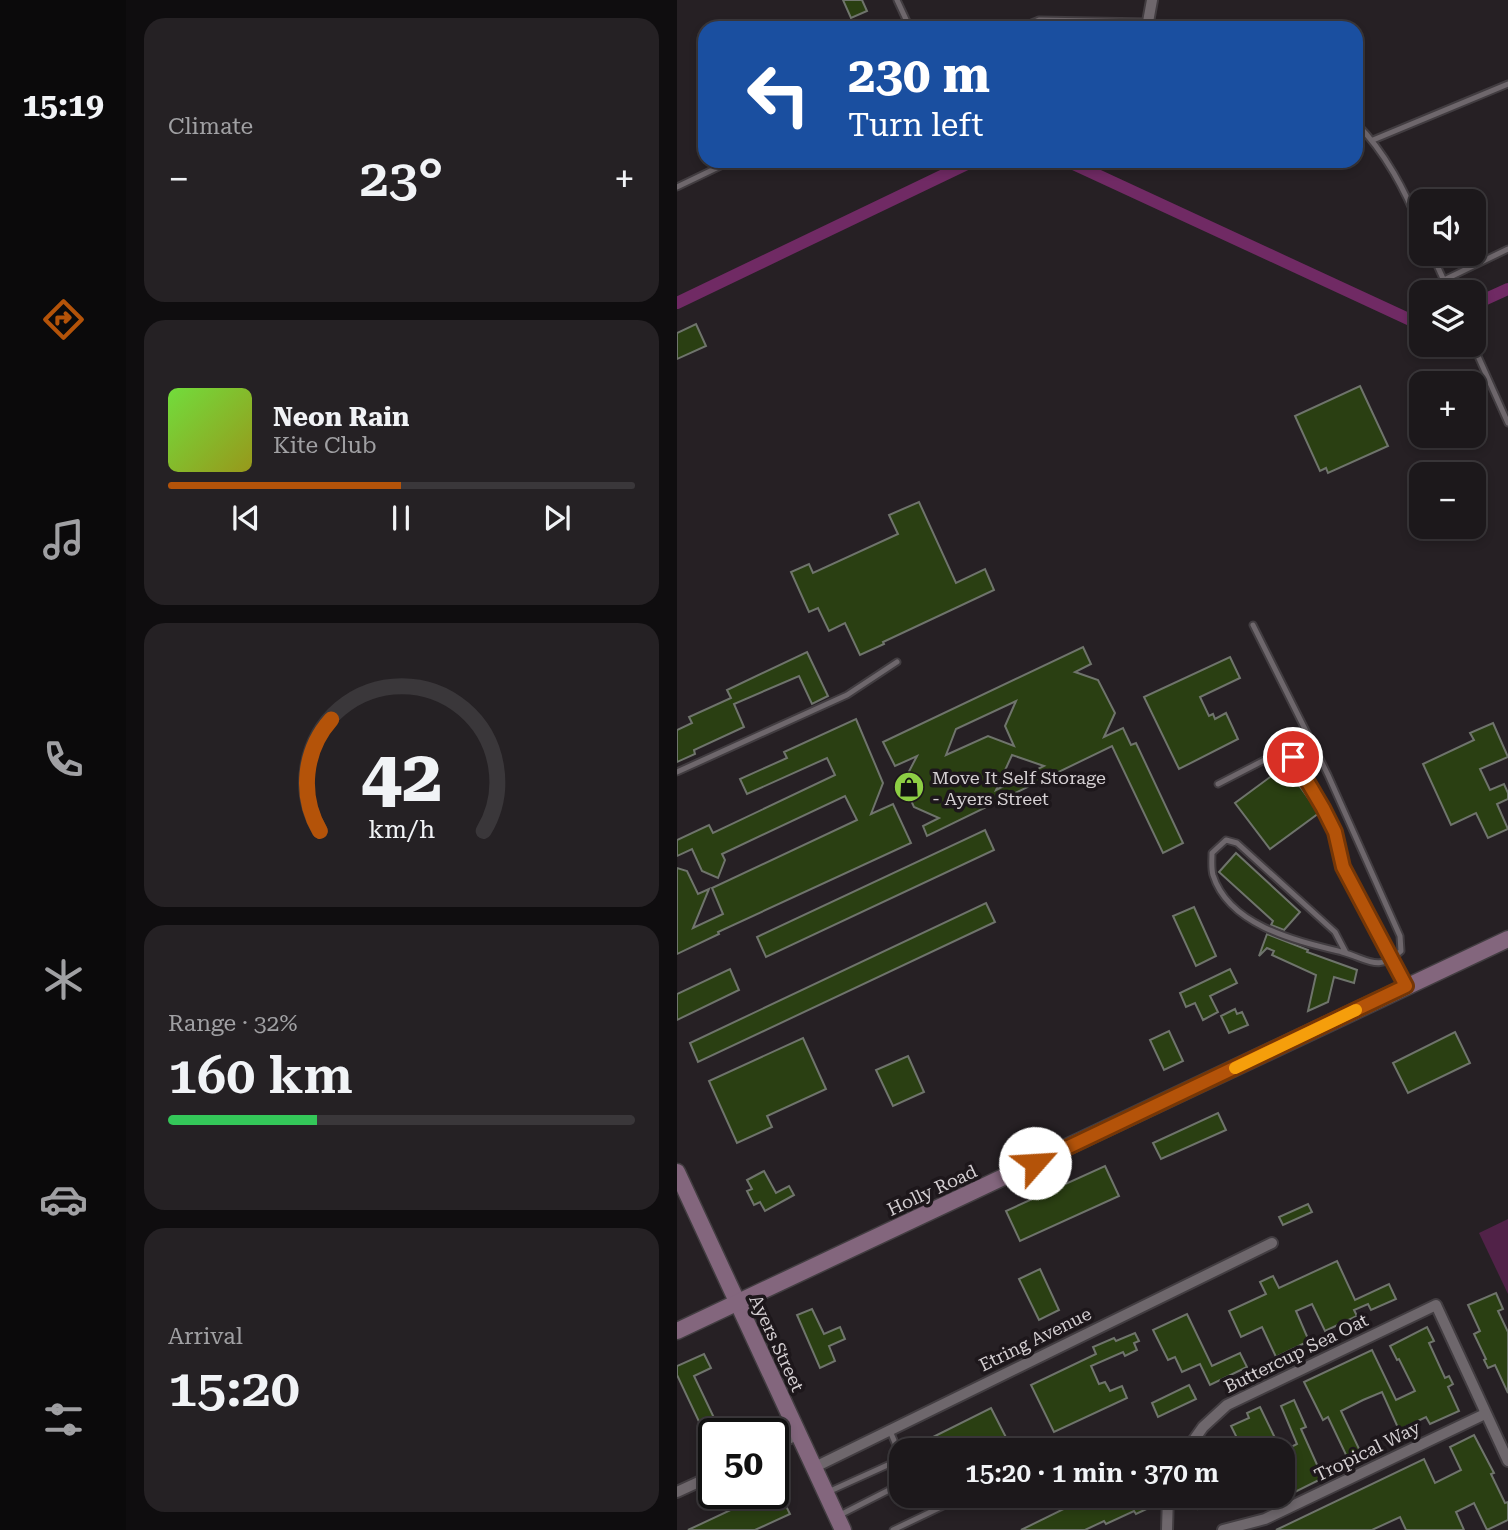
<!DOCTYPE html>
<meta charset="utf-8">
<style>
:root{--surface:#1c181b;--page:#252124;--text:#f1f3f6;--muted:#a0a0a3;--line:#3a373a;--accent:#b45309}
body{margin:0;font-family:"Roboto Serif",serif;background:var(--page);color:var(--text);height:100vh;display:flex;flex-direction:column;font-size:26px;white-space:nowrap}
*{box-sizing:border-box;margin:0}
p{font-size:23px;color:var(--muted)}
.icon{flex:none;width:38px;height:38px;fill:none;stroke:currentColor;stroke-width:2;stroke-linecap:round;stroke-linejoin:round}
.map{position:relative;flex:1;overflow:hidden}
.side{display:flex;flex-direction:column;gap:18px;padding:18px;background:#0f0d0f;width:551px}
.side>*{flex:none}
.banner{position:absolute;left:21px;top:21px;width:665px;height:147px;border-radius:21px;box-shadow:0 4px 10px #0003,0 0 0 2px var(--line);background:#1a4fa0;color:#fff;overflow:hidden}
.tools{position:absolute;left:732px;top:189px;display:grid;gap:14px}
.tools a{display:grid;place-items:center;width:77px;height:77px;border-radius:14px;background:var(--surface);box-shadow:0 4px 10px #0003,0 0 0 2px var(--line);font-size:35px}
.speed{position:absolute;left:21px;top:1418px;display:flex;gap:14px;font-size:35px;font-weight:700;text-align:center}
.speed>*{display:grid;place-content:center;width:91px;height:91px;border-radius:50%;background:var(--surface);box-shadow:0 4px 10px #0003,0 0 0 2px var(--line);line-height:1}
.speed .limit{border:4px solid #111;border-radius:10px;background:#fff;color:#111}
.pin{position:absolute;display:grid;place-items:center;width:60px;height:60px;color:#fff;margin:-30px;border:4px solid #fff;border-radius:50%;box-shadow:0 2px 7px #0007}
.me{position:absolute;width:77px;margin:-38px;rotate:64deg;stroke-linejoin:round;filter:drop-shadow(0 0 5px #0008)}
.turn{display:flex;align-items:center;gap:24px;height:147px;padding:0 35px;font-size:32px}
.turn .icon{width:91px;height:91px;stroke-width:2.5}
.turn b{display:block;font-size:49px;line-height:60px}
.big{font-size:52px;font-weight:600;line-height:1.1}
.side .card{flex:1;display:flex;flex-direction:column;justify-content:center;gap:10px;min-width:0;padding:0 24px;border-radius:21px;background:var(--page)}
.side .dial{align-items:center;gap:0}
.dial svg{height:182px;overflow:visible;fill:none;stroke:var(--line);stroke-width:7;stroke-linecap:round;text-anchor:middle}
.dial text{fill:var(--text);stroke:none}
.song{display:flex;align-items:center;gap:21px}
.cover{width:84px;height:84px;border-radius:10px;background:linear-gradient(135deg,hsl(100 70% 55%),hsl(60 70% 35%))}
.played{height:7px;border-radius:4px;background:linear-gradient(90deg,var(--accent) 50%,var(--line) 50%)}
.keys{display:flex;justify-content:space-around;direction:ltr}
.heat{display:flex;justify-content:space-between;align-items:center;font-size:38px;direction:ltr}
.charge{height:10px;border-radius:5px;background:linear-gradient(90deg,#34c759 32%,var(--line) 0)}
.trip{position:absolute;left:212px;top:1438px;width:406px;height:70px;border-radius:21px;background:var(--surface);box-shadow:0 4px 10px #0003,0 0 0 2px var(--line);font-weight:600;line-height:70px;text-align:center}
main{display:flex;flex:1;min-height:0}
.tabs{display:flex;flex-direction:column;width:126px;justify-content:space-around;align-items:center;background:#0b0a0b;color:var(--muted)}
.tabs .icon{width:49px;height:49px}
.tabs .current{color:var(--accent)}
.tabs b{font-size:32px;color:var(--text)}
.map>svg:first-child{display:block}
</style>
<main>
<nav class="tabs">
<b>15:19</b>
<svg class="icon current" aria-label="directions" viewBox="0 0 24 24"><path d="M12 3l9 9-9 9-9-9zM9 14v-3h6M13 9l2 2-2 2"/></svg>
<svg class="icon" aria-label="music" viewBox="0 0 24 24"><path d="M9 18V5l10-2v13"/><circle cx="6" cy="18" r="3"/><circle cx="16" cy="16" r="3"/></svg>
<svg class="icon" aria-label="phone" viewBox="0 0 24 24"><path d="M5 4h4l2 5-3 2q2 4 5 5l2-3 5 2v4C11 20 4 13 5 4z"/></svg>
<svg class="icon" aria-label="climate" viewBox="0 0 24 24"><path d="M12 3v18M4 7l16 10M4 17L20 7"/></svg>
<svg class="icon" aria-label="car" viewBox="0 0 24 24"><path d="M5 17H2v-5l4-1 3-4h7l3 4 3 1v5h-3M9 17h6M6 11h13"/><circle cx="7" cy="17" r="2"/><circle cx="17" cy="17" r="2"/></svg>
<svg class="icon" aria-label="filters" viewBox="0 0 24 24"><path d="M4 7h16M4 17h16"/><circle cx="9" cy="7" r="2"/><circle cx="15" cy="17" r="2"/></svg>
</nav>
<section class="side">
<div class="card"><p>Climate</p>
<div class="heat"><a>−</a><b class="big">23°</b><a>+</a></div>
</div>
<div class="card">
<div class="song"><i class="cover"></i><div><b>Neon Rain</b><p>Kite Club</p></div></div>
<div class="played"></div>
<div class="keys"><svg class="icon" aria-label="previous" viewBox="0 0 24 24"><path d="M18 5L8 12l10 7zM5 5v14"/></svg><svg class="icon" aria-label="pause" viewBox="0 0 24 24"><path d="M8 5v14M16 5v14"/></svg><svg class="icon" aria-label="next" viewBox="0 0 24 24"><path d="M6 5l10 7-10 7zM19 5v14"/></svg></div>
</div>
<div class="card dial"><svg viewBox="0 0 100 80">
<path d="M14 69A42 42 0 1 1 86 69"/>
<path d="M14 69A42 42 0 0 1 19 20" stroke="#b45309"/>
<text x="50" y="56" font-size="32" font-weight="700">42</text>
<text x="50" y="72" font-size="11">km/h</text>
</svg></div>
<div class="card"><p>Range · 32%</p><b class="big">160 km</b><div class="charge"></div></div>
<div class="card"><p>Arrival</p><b class="big">15:20</b></div>
</section>
<div class="map">
<svg width="831" height="1530" viewBox="0 0 831 1530">
<rect width="100%" height="100%" fill="#262024"/>
<!-- green -->
<path fill="#512248" d="M831 1219V1294L802 1233Z"/>
<g fill="none" stroke-linecap="round" stroke-linejoin="round">
<!-- canal -->
<g stroke="#702a64" stroke-width="12">
<path d="M390 161 740 323 744 322"/>
<path d="M0 303 296 161"/>
<path d="M800 303 831 289"/>
</g>
</g>
<!-- building -->
<g fill="#2a3f12" stroke="#6f746c" stroke-width="2" fill-rule="evenodd">
<path d="M166 0H185L190 11 174 18Z"/>
<path d="M19 324 29 346 0 359V333Z"/>
<path d="M683 386 711 446 651 473 649 468 643 471 618 416Z"/>
<path d="M242 502 279 583 308 569 317 590 206 642 207 644 183 655 168 623 152 631 141 608 132 612 114 572 132 564 136 573 221 534 212 515Z"/>
<path d="M406 647 414 664 398 672 421 680 438 713 427 737 446 728 454 745 459 743 506 843 486 853 435 746 250 836 246 826 262 818 237 807 226 783 240 756 218 766 206 742ZM339 701 328 726 337 746 311 736 269 755 279 729ZM335 755 367 766 319 790Z"/>
<path d="M130 652 151 696 135 704 122 676 57 704 67 727 17 750 18 754 0 762V730L15 723 12 717 54 698 50 690Z"/>
<path d="M553 657 563 678 523 697 532 716 536 714 538 719 549 713 561 739 502 769 467 697Z"/>
<path d="M179 719 206 783 194 814 216 804 234 843 41 932 42 934 0 954V868L10 871 21 894 32 889 16 928 46 914 35 888 180 820 168 796 45 854 48 860 41 878 25 871 15 849 0 856V840L32 825 36 833 158 775 150 758 70 794 63 779 110 758 107 752Z"/>
<path d="M816 723 831 757 803 769 813 790 827 784 831 793V799L820 804 831 829 811 838 799 813 774 825 746 764 797 740 793 733Z"/>
<path d="M608 766 642 813 593 849 558 803Z"/>
<path d="M308 830 317 850 89 957 80 937Z"/>
<path d="M559 853 623 912 607 930 594 925 596 921 542 872Z"/>
<path d="M309 903 318 922 21 1062 13 1043Z"/>
<path d="M517 907 539 956 519 966 496 916Z"/>
<path d="M590 934 631 950 630 952 680 970 677 983 657 977 651 1002 631 1011 639 975 595 955 597 951 590 948 582 956Z"/>
<path d="M53 969 62 990 0 1020V994Z"/>
<path d="M553 969 560 983 533 996 541 1012 526 1020 518 1003 509 1007 503 993Z"/>
<path d="M558 1009 560 1014 565 1012 571 1025 552 1033 544 1016Z"/>
<path d="M492 1031 506 1061 487 1070 473 1040Z"/>
<path d="M778 1032 793 1063 731 1093 716 1063Z"/>
<path d="M126 1038 149 1089 90 1116 95 1127 60 1143 32 1081Z"/>
<path d="M231 1056 247 1092 216 1106 199 1070Z"/>
<path d="M541 1113 549 1130 484 1159 476 1143Z"/>
<path d="M428 1166 442 1196 343 1241 329 1211Z"/>
<path d="M87 1171 99 1193 112 1186 117 1195 88 1211 83 1202 77 1205 70 1191 75 1189 70 1180Z"/>
<path d="M631 1204 635 1212 606 1225 602 1217Z"/>
<path d="M660 1261 678 1300 712 1284 719 1299 694 1310 691 1304 677 1310 680 1316 648 1331 635 1304 619 1311 632 1341 599 1357 585 1327 564 1337 552 1311 589 1294 583 1282 596 1276 602 1288Z"/>
<path d="M363 1269 382 1310 362 1320 342 1279Z"/>
<path d="M819 1293 826 1309 821 1311 831 1332V1393L818 1365 811 1368 807 1360 809 1359 797 1334 803 1331 791 1305Z"/>
<path d="M135 1309 147 1334 163 1327 168 1339 152 1346 158 1361 143 1368 120 1315Z"/>
<path d="M510 1314 535 1366 563 1353 570 1367 533 1385 523 1364 505 1372 498 1357 491 1360 476 1330Z"/>
<path d="M750 1327 757 1341 752 1343 768 1378 772 1376 776 1384 771 1387 782 1411 753 1424 749 1417 722 1430 705 1392 686 1400 664 1411 684 1453 671 1459 651 1417 646 1420 627 1382 695 1350 719 1400 738 1391 722 1359 720 1360 713 1346Z"/>
<path d="M458 1333 462 1341 457 1343 460 1350 448 1356 446 1352 414 1366 422 1384 428 1382 433 1391 445 1386 450 1398 377 1432 354 1385 419 1354 416 1347 437 1338 439 1341Z"/>
<path d="M27 1354 34 1368 17 1376 39 1422 25 1428 0 1375V1366Z"/>
<path d="M512 1385 519 1399 481 1417 475 1403Z"/>
<path d="M617 1400 629 1427 624 1429 646 1478 614 1494 606 1477V1451L620 1444 604 1406Z"/>
<path d="M583 1407 600 1442 581 1451H544L562 1442 554 1426 572 1418 570 1413Z"/>
<path d="M314 1408 336 1451H260L254 1438Z"/>
<path d="M797 1435 817 1473 814 1474 828 1503 831 1502V1520L810 1530 797 1503 779 1512 787 1530H729L723 1517 695 1530H599L747 1459 758 1483 784 1470 773 1447Z"/>
<path d="M100 1488 113 1514 78 1530H11L90 1493H96V1490Z"/>
<path d="M413 1496H469L474 1507 459 1514 457 1511 429 1524 427 1521 408 1530H344Z"/>
<path d="M516 1496H551V1497L521 1509Z"/>
</g>
<g fill="none" stroke-linecap="round" stroke-linejoin="round">
<!-- lane casing -->
<g stroke="#423d41" stroke-width="9">
<g id="lane">
<path d="M220 0 233 28"/>
<path d="M343 28 362 20 471 22 485 28"/>
<path d="M679 123C709 153 728 191 744 229"/>
<path d="M696 140 831 84"/>
<path d="M0 187 54 161"/>
<path d="M755 254 772 292"/>
<path d="M767 280 831 249"/>
<path d="M796 345 831 423"/>
<path d="M576 625 651 775 723 936 724 951C701 973 691 959 665 952 620 941 552 926 536 875 534 868 535 860 535 853L549 840 560 843 658 932 669 953"/>
<path d="M0 772 170 695 220 662"/>
<path d="M541 784 601 753 616 757 646 808 658 832 666 867 728 984"/>
<path d="M213 1431 224 1457"/>
<path d="M218 1461 224 1473"/>
<path d="M151 1492 224 1459"/>
<path d="M163 1515 224 1484"/>
<path d="M216 1530 287 1496"/>
</g>
</g>
<!-- street casing -->
<g stroke="#423d41" stroke-width="14">
<g id="street">
<path d="M471 22 475 0"/>
<path d="M96 1446 122 1434"/>
<path d="M509 1451 526 1427 550 1405 759 1305 831 1461"/>
<path d="M136 1468 595 1243"/>
<path d="M0 1492 37 1475"/>
<path d="M490 1530 491 1496"/>
<path d="M546 1530 588 1519 808 1414"/>
</g>
</g>
<!-- secondary casing -->
<g stroke="#423d41" stroke-width="19">
<g id="secondary">
<path d="M0 1172 166 1530"/>
<path d="M0 1331 831 939"/>
</g>
</g>
<!-- lane -->
<use href="#lane" stroke="#6e676c" stroke-width="5"/>
<!-- street -->
<use href="#street" stroke="#6e676c" stroke-width="10"/>
<!-- secondary -->
<use href="#secondary" stroke="#83667d" stroke-width="16"/>
</g>
<g fill="none" stroke-linecap="round" stroke-linejoin="round">
<!-- route casing -->
<g stroke="#753606" stroke-width="18">
<path id="route" d="M358 1163 729 986 666 867 658 832 646 808 616 757"/>
</g>
<!-- route -->
<use href="#route" stroke="#b45309" stroke-width="12"/>
<!-- slow -->
<path stroke="#f59e0b" stroke-width="12" d="M558 1068 679 1010"/>
</g>
<!-- icons -->
<defs>
<g id="shop-disc" transform="scale(1.575)"><circle r="9.5" fill="#8dce44" stroke="#1d171b"/><path d="M-5-2.5h2.3a2.7 3.5 0 0 1 5.4 0H5L5.5 6h-11ZM-1.5-2.5h3a1.5 2.3 0 0 0-3 0Z" fill="#111"/></g>
</defs>
<g fill-rule="evenodd">
<use href="#shop-disc" x="232" y="787"/>
</g>
<g text-anchor="middle" dominant-baseline="central" stroke-width="7" stroke-linejoin="round" paint-order="stroke">
<!-- poi labels -->
<g font-size="18" fill="#d4cfd2" stroke="#1d171b" text-anchor="start">
<text x="255" y="777">Move It Self Storage<tspan x="255" dy="21">- Ayers Street</tspan></text>
</g>
<!-- street labels -->
<g font-size="18" fill="#d4cfd2" stroke="#1d171b">
<text transform="translate(255 1190) rotate(-25)">Holly Road</text>
<text transform="translate(358 1339) rotate(-26)">Etring Avenue</text>
<text transform="translate(100 1343) rotate(65)">Ayers Street</text>
<text transform="translate(619 1353) rotate(-26)">Buttercup Sea Oat</text>
<text transform="translate(690 1451) rotate(-26)">Tropical Way</text>
</g>
</g>
</svg>
<div class="tools">
<a><svg class="icon" aria-label="sound" viewBox="0 0 24 24"><path d="M4 9h4l5-4v14l-5-4H4zM17 9q2 3 0 6"/></svg></a>
<a><svg class="icon" aria-label="layers" viewBox="0 0 24 24"><path d="M12 4l9 5-9 5-9-5zM3 14l9 5 9-5"/></svg></a>
<a>+</a>
<a>−</a>
</div>
<div class="speed"><div class="limit">50</div></div>
<div class="pin" style="left:616px;top:757px;background:#d93025"><svg class="icon" aria-label="arrive" viewBox="0 0 24 24"><path d="M6 21V4h12l-3 4 3 4H6"/></svg></div>
<svg class="me" style="left:358px;top:1163px" viewBox="-20 -20 40 40"><circle r="19" fill="#fff"/><path d="M0-13L10 11 0 6-10 11z" fill="#b45309"/></svg>
<div class="trip">15:20 · 1 min · 370 m</div>
<div class="banner">
<div class="turn"><svg class="icon" aria-label="left" viewBox="0 0 24 24"><path d="M17 20v-9H6M10 6l-5 5 5 5"/></svg><div><b>230 m</b>Turn left</div></div>
</div>
</div>
</main>
